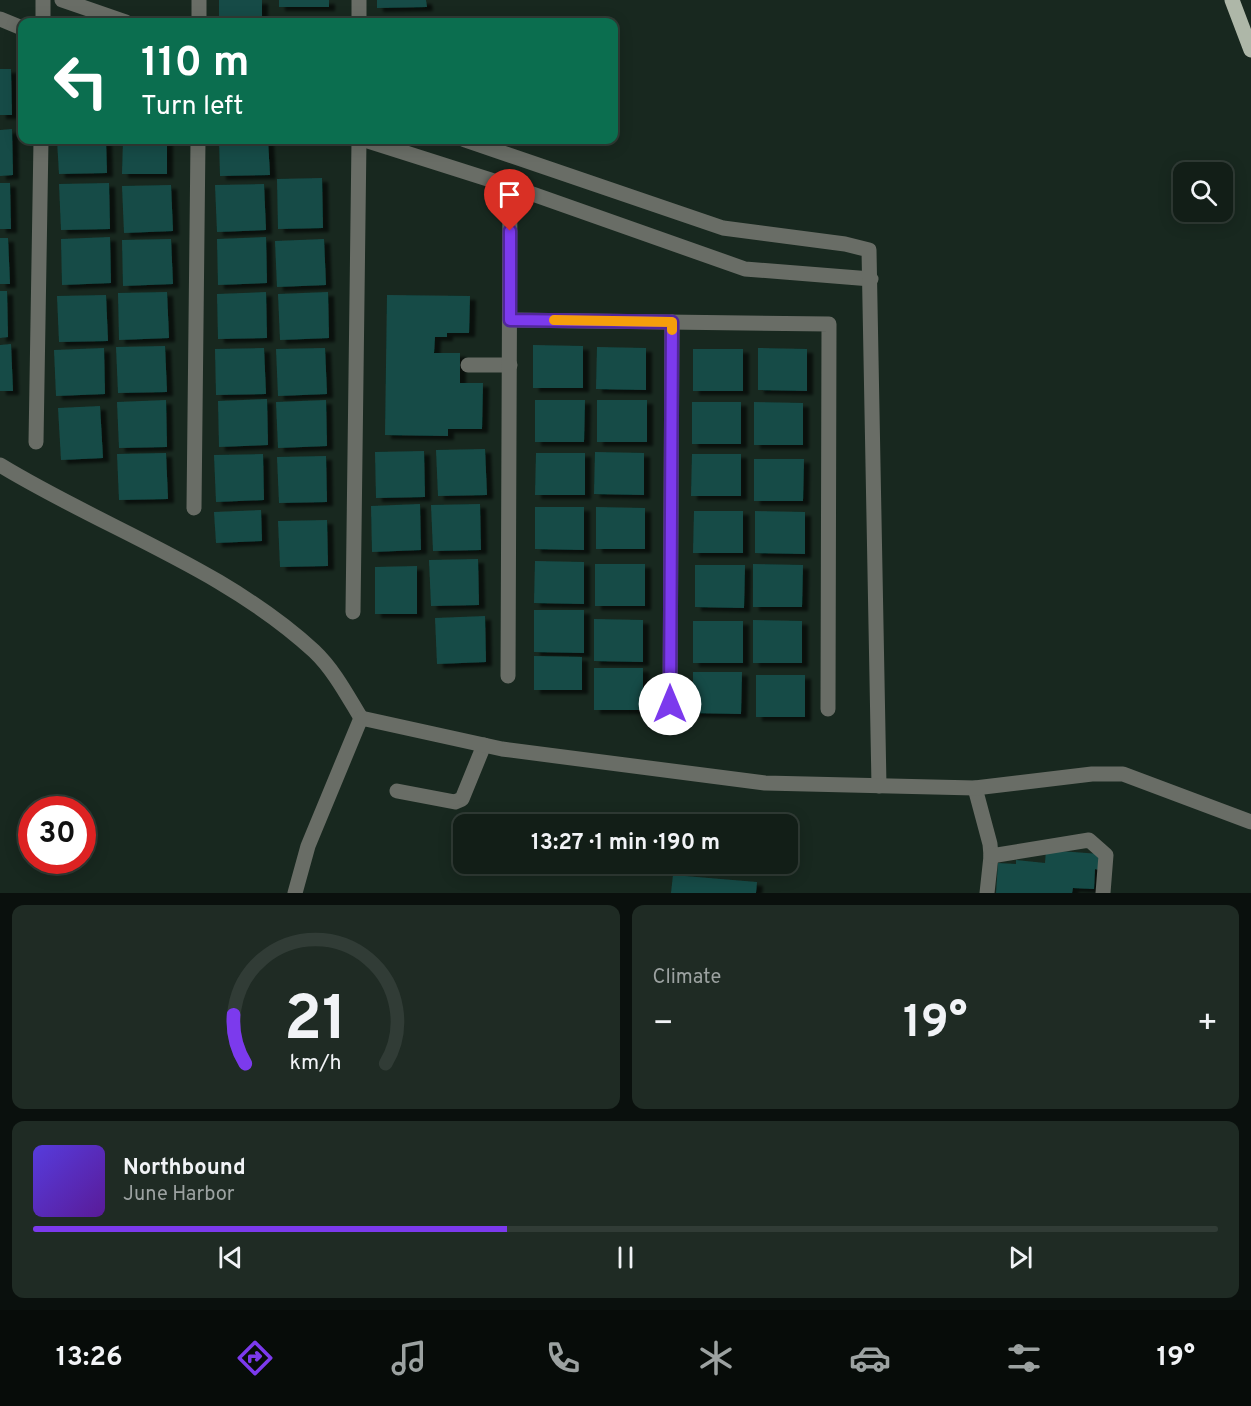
<!DOCTYPE html>
<meta charset="utf-8">
<style>
:root{--surface:#121e17;--page:#1f2b24;--text:#f1f3f6;--muted:#9ca2a1;--line:#313c36;--accent:#7c3aed}
body{margin:0;font-family:Overpass,sans-serif;background:var(--page);color:var(--text);height:100vh;display:flex;flex-direction:column;font-size:22px;white-space:nowrap}
*{box-sizing:border-box;margin:0}
p{font-size:20px;color:var(--muted)}
.icon{flex:none;width:33px;height:33px;fill:none;stroke:currentColor;stroke-width:2;stroke-linecap:round;stroke-linejoin:round}
.map{position:relative;height:893px;overflow:hidden}
.drawer{display:flex;flex-direction:column;gap:12px;padding:12px;background:#0a100d;flex:1}
.drawer>*{flex:none}
.banner{position:absolute;left:18px;top:18px;width:600px;height:126px;border-radius:12px;box-shadow:0 3px 15px #0003,0 0 0 2px var(--line);background:#0b6e4f;color:#fff;overflow:hidden}
.fabs{position:absolute;left:1173px;top:162px;display:grid;gap:12px}
.fabs a{display:grid;place-items:center;width:60px;height:60px;border-radius:12px;background:var(--surface);box-shadow:0 3px 15px #0003,0 0 0 2px var(--line);font-size:30px}
.speed{position:absolute;left:18px;top:796px;display:flex;gap:12px;font-size:30px;font-weight:700;text-align:center}
.speed>*{display:grid;place-content:center;width:78px;height:78px;border-radius:50%;background:var(--surface);box-shadow:0 3px 15px #0003,0 0 0 2px var(--line);line-height:1}
.speed .limit{border:9px solid #d22;background:#fff;color:#111}
.pin{position:absolute;display:grid;place-items:center;width:51px;height:51px;color:#fff;margin:-62px -26px;border-radius:50% 50% 50% 0;rotate:-45deg;box-shadow:0 0 6px #0007}
.pin .icon{rotate:45deg}
.me{position:absolute;width:66px;margin:-33px;rotate:0deg;stroke-linejoin:round;filter:drop-shadow(0 0 4px #0008)}
.turn{display:flex;align-items:center;gap:21px;height:126px;padding:0 24px;font-size:27px}
.turn .icon{width:78px;height:78px;stroke-width:2.5}
.turn b{display:block;font-size:42px;line-height:51px}
.big{font-size:45px;font-weight:700;line-height:1.1}
.drawer .widget{flex:1;display:flex;flex-direction:column;justify-content:center;gap:9px;min-width:0;padding:0 21px;border-radius:12px;background:var(--page)}
.drawer .dial{align-items:center;gap:0}
.dial svg{height:156px;overflow:visible;fill:none;stroke:var(--line);stroke-width:7;stroke-linecap:round;text-anchor:middle}
.dial text{fill:var(--text);stroke:none}
.song{display:flex;align-items:center;gap:18px}
.cover{width:72px;height:72px;border-radius:9px;background:linear-gradient(135deg,hsl(250 70% 55%),hsl(270 70% 35%))}
.played{height:6px;border-radius:3px;background:linear-gradient(90deg,var(--accent) 40%,var(--line) 40%)}
.keys{display:flex;justify-content:space-around;direction:ltr}
.heat{display:flex;justify-content:space-between;align-items:center;font-size:33px;direction:ltr}
.drawer .tiles{flex:1;display:grid;gap:12px;grid-template-columns:1fr 1fr}
.widget:last-child{grid-column:span 2}
.trip{position:absolute;left:453px;top:814px;width:345px;height:60px;border-radius:12px;background:var(--surface);box-shadow:0 3px 15px #0003,0 0 0 2px var(--line);font-weight:700;line-height:60px;text-align:center}
.tabs{display:flex;height:96px;justify-content:space-around;align-items:center;background:#070c09;color:var(--muted)}
.tabs .icon{width:42px;height:42px}
.tabs .current{color:var(--accent)}
.tabs b{font-size:27px;color:var(--text)}
.map>svg:first-child{display:block}
</style>
<div class="map">
<svg width="1251" height="893" viewBox="0 0 1251 893">
<defs>
<filter id="shadow"><feDropShadow dx="6" dy="4" stdDeviation="1.5" flood-color="#0009"/></filter>
</defs>
<rect width="100%" height="100%" fill="#18281f"/>
<!-- building -->
<g fill="#164b47" filter="url(#shadow)">
<rect x="219" y="0" width="43" height="22"/>
<rect x="279" y="0" width="50" height="7"/>
<path d="M377 0H426L427 7 377 8Z"/>
<rect x="280" y="20" width="47" height="2"/>
<path d="M0 69H11L12 115H0Z"/>
<path d="M12 129 13 175 0 176V130Z"/>
<path d="M57 140H106L107 173 59 174Z"/>
<path d="M123 140H167V174H122Z"/>
<path d="M219 140H268L270 175 220 176Z"/>
<path d="M322 178 323 228 278 229 277 179Z"/>
<path d="M0 183H10L11 229H0Z"/>
<path d="M109 183 110 229 61 230 59 184Z"/>
<path d="M264 184 266 230 217 232 215 185Z"/>
<path d="M171 185 173 231 124 233 122 186Z"/>
<path d="M110 237 111 283 62 285 61 239Z"/>
<path d="M266 237 267 283 218 285 217 239Z"/>
<path d="M0 238H8L10 284H0Z"/>
<path d="M171 239 173 284 123 286 122 240Z"/>
<path d="M324 239 326 285 277 287 275 241Z"/>
<path d="M0 291H7L8 337 0 338Z"/>
<path d="M167 292 169 338 119 340 118 293Z"/>
<path d="M266 292 267 338 218 339 217 294Z"/>
<path d="M328 292 329 338 280 340 278 294Z"/>
<path d="M106 295 108 341 59 342 57 296Z"/>
<path d="M387 295 470 296 469 333H447V337H435L434 353H460V383H483L482 429H448V436L385 435Z"/>
<path d="M11 344 13 391H0V345Z"/>
<path d="M533 345 583 346V388H533Z"/>
<path d="M165 346 167 392 118 393 116 347Z"/>
<path d="M597 347 646 348V390L596 389Z"/>
<path d="M104 348 105 394 56 396 54 350Z"/>
<path d="M264 348 266 394 216 395 215 349Z"/>
<path d="M325 348 327 394 278 396 276 349Z"/>
<path d="M758 348 807 349V391L758 390Z"/>
<rect x="693" y="349" width="50" height="42"/>
<path d="M267 399 268 445 219 447 218 401Z"/>
<path d="M166 400 167 447 119 448 117 402Z"/>
<path d="M326 400 327 446 278 448 276 402Z"/>
<path d="M535 400H585L584 442H535Z"/>
<rect x="597" y="400" width="50" height="42"/>
<rect x="692" y="402" width="49" height="42"/>
<path d="M754 402 803 403V445H754Z"/>
<path d="M100 406 103 458 61 460 58 408Z"/>
<path d="M485 449 487 495 438 496 436 450Z"/>
<path d="M424 451 425 497 376 498 375 452Z"/>
<path d="M595 452 644 453V495L594 494Z"/>
<path d="M166 453 168 499 119 500 117 454Z"/>
<path d="M536 453H585V495H535Z"/>
<path d="M263 454 264 500 216 502 214 455Z"/>
<path d="M692 454H741V496H691Z"/>
<path d="M326 456 327 502 279 503 277 457Z"/>
<path d="M754 459H804L803 501H754Z"/>
<path d="M420 504 421 550 372 552 371 506Z"/>
<path d="M480 504 481 550 433 551 431 505Z"/>
<path d="M535 507H584V550L535 549Z"/>
<path d="M596 507 645 508V549H596Z"/>
<path d="M261 510 262 541 216 543 214 512Z"/>
<path d="M694 511H743V553H693Z"/>
<path d="M755 511 805 512V554L755 553Z"/>
<path d="M327 520 328 566 280 567 278 521Z"/>
<path d="M478 559 479 605 431 606 429 560Z"/>
<path d="M535 561 584 562V604L534 603Z"/>
<rect x="595" y="564" width="50" height="42"/>
<path d="M753 564 803 565 802 607H753Z"/>
<path d="M695 565H745L744 608 695 607Z"/>
<path d="M417 566V614H375V567Z"/>
<path d="M534 610H584V653L534 652Z"/>
<path d="M485 616 486 662 437 664 435 618Z"/>
<path d="M594 619 643 620V662L594 661Z"/>
<path d="M753 620 802 621V663H753Z"/>
<rect x="693" y="621" width="50" height="42"/>
<path d="M534 656 582 657V690H534Z"/>
<rect x="594" y="668" width="49" height="42"/>
<path d="M693 672H742L741 714 693 713Z"/>
<rect x="756" y="675" width="49" height="42"/>
<path d="M1046 850 1100 854V870L1095 869 1094 889 1073 888 1072 893H996L998 863 1016 864V860L1045 863Z"/>
<path d="M673 875 757 882 756 893H671Z"/>
</g>
<g fill="none" stroke-linecap="round" stroke-linejoin="round">
<!-- minor -->
<g stroke="#696d66" stroke-width="15">
<path d="M62 0 126 22"/>
<path d="M0 19 22 28"/>
<path d="M43 22V0"/>
<path d="M199 22V0"/>
<path d="M359 22V0"/>
<path d="M365 140 510 186 745 269 871 279"/>
<path d="M465 140 723 228 845 244 869 250 879 786"/>
<path d="M510 320 829 324 828 709"/>
<path d="M468 365H510"/>
<path d="M36 442 41 140"/>
<path d="M0 465C103 528 224 568 314 651 334 670 347 695 361 718"/>
<path d="M194 508 198 140"/>
<path d="M353 612 359 140"/>
<path d="M508 676 510 186"/>
<path d="M670 704 672 322"/>
<path d="M975 788 990 844 991 856 987 893"/>
<path d="M397 791 455 802 462 799 484 745"/>
<path d="M991 856 1089 840 1106 855 1103 893"/>
<path d="M295 893 308 846 361 718 502 749 765 783 975 788 1092 774H1123L1251 822"/>
</g>
<!-- major -->
<path stroke="#aeb7a8" stroke-width="15" d="M1232 0 1251 50"/>
</g>
<g fill="none" stroke-linecap="round" stroke-linejoin="round">
<!-- route casing -->
<g stroke="#51269a" stroke-width="15">
<path id="route" d="M510 231V320L672 322 670 704"/>
</g>
<!-- route -->
<use href="#route" stroke="#7c3aed" stroke-width="10"/>
<!-- slow -->
<path stroke="#f59e0b" stroke-width="10" d="M554 320 672 322V330"/>
</g>
</svg>
<div class="fabs">
<a><svg class="icon" aria-label="search" viewBox="0 0 24 24"><circle cx="10" cy="10" r="6"/><path d="M15 15l6 6"/></svg></a>
</div>
<div class="speed"><div class="limit">30</div></div>
<div class="pin" style="left:510px;top:231px;background:#d93025"><svg class="icon" aria-label="arrive" viewBox="0 0 24 24"><path d="M6 21V4h12l-3 4 3 4H6"/></svg></div>
<svg class="me" style="left:670px;top:704px" viewBox="-20 -20 40 40"><circle r="19" fill="#fff"/><path d="M0-13L10 11 0 6-10 11z" fill="#7c3aed"/></svg>
<div class="trip">13:27 · 1 min · 190 m</div>
<div class="banner">
<div class="turn"><svg class="icon" aria-label="left" viewBox="0 0 24 24"><path d="M17 20v-9H6M10 6l-5 5 5 5"/></svg><div><b>110 m</b>Turn left</div></div>
</div>
</div>
<section class="drawer">
<div class="tiles">
<div class="widget dial"><svg viewBox="0 0 100 80">
<path d="M14 69A42 42 0 1 1 86 69"/>
<path d="M14 69A42 42 0 0 1 8 44" stroke="#7c3aed"/>
<text x="50" y="56" font-size="32" font-weight="700">21</text>
<text x="50" y="72" font-size="11">km/h</text>
</svg></div>
<div class="widget"><p>Climate</p>
<div class="heat"><a>−</a><b class="big">19°</b><a>+</a></div>
</div>
<div class="widget">
<div class="song"><i class="cover"></i><div><b>Northbound</b><p>June Harbor</p></div></div>
<div class="played"></div>
<div class="keys"><svg class="icon" aria-label="previous" viewBox="0 0 24 24"><path d="M18 5L8 12l10 7zM5 5v14"/></svg><svg class="icon" aria-label="pause" viewBox="0 0 24 24"><path d="M8 5v14M16 5v14"/></svg><svg class="icon" aria-label="next" viewBox="0 0 24 24"><path d="M6 5l10 7-10 7zM19 5v14"/></svg></div>
</div>
</div>
</section>
<nav class="tabs">
<b>13:26</b>
<svg class="icon current" aria-label="directions" viewBox="0 0 24 24"><path d="M12 3l9 9-9 9-9-9zM9 14v-3h6M13 9l2 2-2 2"/></svg>
<svg class="icon" aria-label="music" viewBox="0 0 24 24"><path d="M9 18V5l10-2v13"/><circle cx="6" cy="18" r="3"/><circle cx="16" cy="16" r="3"/></svg>
<svg class="icon" aria-label="phone" viewBox="0 0 24 24"><path d="M5 4h4l2 5-3 2q2 4 5 5l2-3 5 2v4C11 20 4 13 5 4z"/></svg>
<svg class="icon" aria-label="climate" viewBox="0 0 24 24"><path d="M12 3v18M4 7l16 10M4 17L20 7"/></svg>
<svg class="icon" aria-label="car" viewBox="0 0 24 24"><path d="M5 17H2v-5l4-1 3-4h7l3 4 3 1v5h-3M9 17h6M6 11h13"/><circle cx="7" cy="17" r="2"/><circle cx="17" cy="17" r="2"/></svg>
<svg class="icon" aria-label="filters" viewBox="0 0 24 24"><path d="M4 7h16M4 17h16"/><circle cx="9" cy="7" r="2"/><circle cx="15" cy="17" r="2"/></svg>
<b>19°</b>
</nav>
